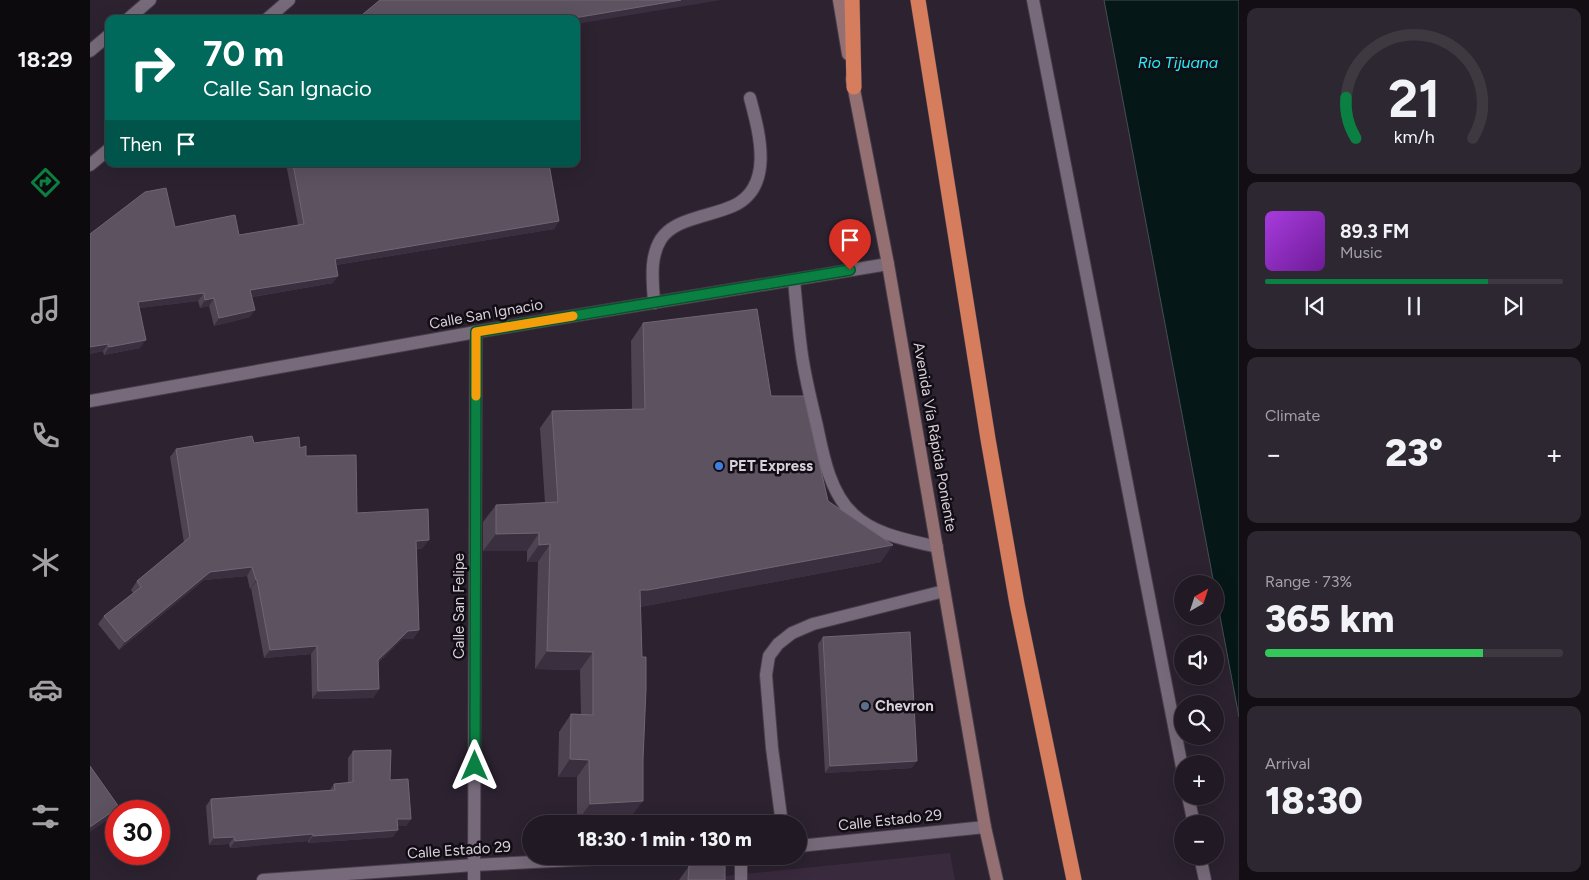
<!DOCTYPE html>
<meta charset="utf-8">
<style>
:root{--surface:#211a24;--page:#2d2731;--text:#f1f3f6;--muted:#a2a1a6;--line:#3e3841;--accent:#0b8043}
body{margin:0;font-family:Figtree,sans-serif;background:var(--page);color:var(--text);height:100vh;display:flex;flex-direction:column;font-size:19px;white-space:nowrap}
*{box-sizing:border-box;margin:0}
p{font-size:16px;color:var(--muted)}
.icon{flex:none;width:28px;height:28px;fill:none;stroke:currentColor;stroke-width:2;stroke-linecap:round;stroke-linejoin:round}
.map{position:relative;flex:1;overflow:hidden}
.drawer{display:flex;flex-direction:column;gap:8px;padding:8px;background:#120e14;width:350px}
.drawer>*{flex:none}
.guide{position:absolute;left:15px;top:15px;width:475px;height:152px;border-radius:10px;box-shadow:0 5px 20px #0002,0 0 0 1px var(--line);background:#00695c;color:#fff;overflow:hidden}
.needle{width:32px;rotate:39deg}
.tools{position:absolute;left:1084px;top:575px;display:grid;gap:10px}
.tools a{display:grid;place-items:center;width:50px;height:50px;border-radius:50%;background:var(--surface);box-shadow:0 5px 20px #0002,0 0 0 1px var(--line);font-size:25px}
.speed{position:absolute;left:15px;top:800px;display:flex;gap:10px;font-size:25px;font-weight:700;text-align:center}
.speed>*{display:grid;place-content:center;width:65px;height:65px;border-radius:50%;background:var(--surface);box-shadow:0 5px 20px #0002,0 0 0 1px var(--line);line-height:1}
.speed .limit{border:8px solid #d22;background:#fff;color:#111}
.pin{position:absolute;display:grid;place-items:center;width:42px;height:42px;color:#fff;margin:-51px -21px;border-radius:50% 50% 50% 0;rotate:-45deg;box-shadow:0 0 5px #0007}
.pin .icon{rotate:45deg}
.me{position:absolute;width:55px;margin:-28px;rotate:0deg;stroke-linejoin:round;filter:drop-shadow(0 0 4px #0008)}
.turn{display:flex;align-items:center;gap:18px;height:105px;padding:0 15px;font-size:22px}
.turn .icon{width:65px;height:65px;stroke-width:2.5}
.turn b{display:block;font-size:35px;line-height:42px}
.then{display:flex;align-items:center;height:48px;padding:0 15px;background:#0003;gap:10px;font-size:19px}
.big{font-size:38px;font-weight:800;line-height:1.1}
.drawer .tile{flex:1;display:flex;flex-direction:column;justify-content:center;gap:8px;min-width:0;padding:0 18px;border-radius:10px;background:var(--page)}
.drawer .dial{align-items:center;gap:0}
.dial svg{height:130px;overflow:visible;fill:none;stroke:var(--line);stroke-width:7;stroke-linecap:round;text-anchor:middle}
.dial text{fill:var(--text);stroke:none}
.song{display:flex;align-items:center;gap:15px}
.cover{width:60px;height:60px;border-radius:8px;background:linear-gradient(135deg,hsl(280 70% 55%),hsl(280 70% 35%))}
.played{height:5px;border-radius:2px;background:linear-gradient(90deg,var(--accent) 75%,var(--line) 75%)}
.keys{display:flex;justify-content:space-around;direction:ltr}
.heat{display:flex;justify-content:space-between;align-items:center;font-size:28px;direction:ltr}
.charge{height:8px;border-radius:4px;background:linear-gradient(90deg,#34c759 73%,var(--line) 0)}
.trip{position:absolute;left:432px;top:815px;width:285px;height:50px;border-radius:25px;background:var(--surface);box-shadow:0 5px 20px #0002,0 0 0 1px var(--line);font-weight:800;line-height:50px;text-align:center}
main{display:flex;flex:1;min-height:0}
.menu{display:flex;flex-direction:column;width:90px;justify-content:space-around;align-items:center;background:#0d0a0e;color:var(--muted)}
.menu .icon{width:35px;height:35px}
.menu .on{color:var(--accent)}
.menu b{font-size:22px;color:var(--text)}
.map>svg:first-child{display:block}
</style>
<main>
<nav class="menu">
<b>18:29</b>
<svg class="icon on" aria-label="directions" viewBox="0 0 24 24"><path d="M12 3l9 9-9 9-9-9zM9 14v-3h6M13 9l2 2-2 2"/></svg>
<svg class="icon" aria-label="music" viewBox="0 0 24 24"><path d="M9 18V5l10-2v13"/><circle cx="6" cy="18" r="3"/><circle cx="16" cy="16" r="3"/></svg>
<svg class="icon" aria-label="phone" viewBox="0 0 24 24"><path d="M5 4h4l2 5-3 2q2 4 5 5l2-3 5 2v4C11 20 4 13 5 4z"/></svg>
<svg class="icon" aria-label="climate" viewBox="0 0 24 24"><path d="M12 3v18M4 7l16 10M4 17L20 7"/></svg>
<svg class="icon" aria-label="car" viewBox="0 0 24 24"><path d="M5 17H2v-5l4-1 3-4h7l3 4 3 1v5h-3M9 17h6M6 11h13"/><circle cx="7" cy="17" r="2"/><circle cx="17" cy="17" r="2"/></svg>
<svg class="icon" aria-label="filters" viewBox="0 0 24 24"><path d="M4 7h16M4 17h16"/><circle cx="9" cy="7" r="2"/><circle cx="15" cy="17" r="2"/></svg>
</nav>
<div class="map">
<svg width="1149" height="880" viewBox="0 0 1149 880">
<rect width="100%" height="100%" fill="#2c2230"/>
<!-- built -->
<path fill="#392a3d" d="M860 853 865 880H595Z"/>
<!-- water -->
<path fill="#061718" stroke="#454e52" d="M1014 0H1149V717Z"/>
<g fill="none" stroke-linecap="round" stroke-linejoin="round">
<!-- lane casing -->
<g stroke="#483e4a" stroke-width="14">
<g id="lane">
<path d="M943 0 1092 767"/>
<path d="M38 19 60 0"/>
<path d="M177 19 199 0"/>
<path d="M0 51 19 35"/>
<path d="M0 165 19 149"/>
<path d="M704 280C706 302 708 325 711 348 714 374 721 400 727 426 733 455 740 493 763 514 785 535 818 540 847 547"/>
<path d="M564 303C563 282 559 258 571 239 579 227 593 222 606 218 618 214 632 211 643 206 685 187 669 132 660 98"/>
<path d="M1098 796 1104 824"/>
<path d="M692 824 682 748 676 675 679 656 688 644 702 633 723 624 854 591"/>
<path d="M651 856V880"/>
<path d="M1110 856 1115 880"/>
</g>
</g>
<!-- street casing -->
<g stroke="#483e4a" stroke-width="14">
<g id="street">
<path d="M0 401 386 332 798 264"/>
<path d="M709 846 895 827"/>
<path d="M173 880 384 865 566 856"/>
<path d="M384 880 386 332"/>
</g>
</g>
<!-- secondary casing -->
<g stroke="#483e4a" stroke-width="14">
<g id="secondary">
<path d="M749 0 758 54"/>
<path d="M762 79 798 264 895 827 907 880"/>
</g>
</g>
<!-- highway casing -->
<g stroke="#483e4a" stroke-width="16">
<g id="highway">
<path d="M762 0 764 87"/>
<path d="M828 0 898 439 927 604 984 880"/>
</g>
</g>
<!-- lane -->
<use href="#lane" stroke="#776a7a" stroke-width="12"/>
<!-- street -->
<use href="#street" stroke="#776a7a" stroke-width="12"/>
<!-- secondary -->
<use href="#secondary" stroke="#947072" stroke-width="12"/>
<!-- highway -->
<use href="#highway" stroke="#d67d5e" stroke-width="15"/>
</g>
<!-- wall -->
<g fill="#4e4351">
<path d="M196 164H459L469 221 464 229 246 265 243 283 162 297 160 317 124 326 119 306 110 308 108 301 49 308 50 348 14 355 13 351 0 354V234L85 227 149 235 208 225Z"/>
<path d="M553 323 681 396 738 501 791 562 550 607 540 818 487 822V777H468L469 732 481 714 491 715 490 670 445 669 448 562H437V551H393V522L406 505 455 503 450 428 462 411 542 409 541 341Z"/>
<path d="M164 443 210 448 216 456 267 513 333 548 327 549 329 630 323 639H312L288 663 289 689 283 698 222 699 221 654 174 658 161 588 160 589 157 576 114 580 29 650 8 624 14 616 43 593 41 590 47 581 94 543 80 457 86 449Z"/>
<path d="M733 637 822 768 735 773 728 644Z"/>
<path d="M263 751 300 780 321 819 316 826H308L303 837 218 843V841L140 848 139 844 119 845 116 806 121 799 240 790 244 784 258 783V758Z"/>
<path d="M599 866 635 880H589Z"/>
</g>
<!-- shaded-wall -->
<g fill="#3a2f3e">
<path d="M591 0H631L486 24V19H478Z"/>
<path d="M469 221 464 229 239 266 245 259Z"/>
<path d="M248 276 243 283 155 298 160 290Z"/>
<path d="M114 293 108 301 43 309 48 302Z"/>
<path d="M124 298 119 306 110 308 115 300Z"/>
<path d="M165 310 160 317 124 326 129 318Z"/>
<path d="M56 340 50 348 14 355 19 347Z"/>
<path d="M18 344 13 351 0 354V347Z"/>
<path d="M449 533 437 551H393L406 534Z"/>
<path d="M339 540 333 548 320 549 326 541Z"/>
<path d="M460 544 448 562H437L449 545Z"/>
<path d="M803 545 791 562 545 608 550 590Z"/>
<path d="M162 567 157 576 114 580 29 650 35 642 120 572Z"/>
<path d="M166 580H167L161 588 160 589Z"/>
<path d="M329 630 323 639H312L282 669 288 660 318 631Z"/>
<path d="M227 646 221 654 174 658 180 650Z"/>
<path d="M457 651 503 652 490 670 445 669Z"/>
<path d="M289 689 283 698 222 699 228 691Z"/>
<path d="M480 759 499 760 487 777H468Z"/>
<path d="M827 761 822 768 735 773 740 766Z"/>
<path d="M553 801 540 818 487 822 500 804Z"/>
<path d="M29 807 22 817 0 832V827Z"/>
<path d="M307 819H321L316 826H302Z"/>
<path d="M308 830 303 837 218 843 223 836Z"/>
<path d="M223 834 218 841 140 848 145 841Z"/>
<path d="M144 837 139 844 119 845 124 838Z"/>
</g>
<!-- building -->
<g fill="#5d5260" stroke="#706673">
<path d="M290 0H591L478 19H267Z"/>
<path d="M203 164H459L469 221 245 259 248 276 160 290 165 310 129 318 124 298 115 300 114 293 48 302 56 340 19 347 18 344 0 347V234L55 192 76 188 85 227 145 215 149 235 214 224Z"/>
<path d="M667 309 681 396H714L738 501 803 545 558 590H550L552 657H556V689L553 760V801L500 804 499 760 480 759 481 714 503 715V652L457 651 460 544 449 545V533L406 534V505L468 502 462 411 555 409 553 323Z"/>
<path d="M162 436 164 443 209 437 210 448 216 446V456L266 455 267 513 338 509 339 540 326 541 329 630 318 631 288 660 289 689 228 691 227 646 180 650 167 580H166L162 567 120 572 35 642 14 616 51 587 47 581 100 537 86 449Z"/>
<path d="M820 632 827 761 740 766 733 637Z"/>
<path d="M301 750 300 780 318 779 321 819H307L308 830 223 836V834L145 841 144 837 124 838 121 799 245 790 244 784 263 782V751Z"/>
<path d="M0 766 29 807 0 827Z"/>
<path d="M635 863V880H598L599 866Z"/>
</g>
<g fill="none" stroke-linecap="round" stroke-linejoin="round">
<!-- route casing -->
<g stroke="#07532c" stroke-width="12">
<path id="route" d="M385 766 386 332 760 270"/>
</g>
<!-- route -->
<use href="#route" stroke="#0b8043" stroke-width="9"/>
<!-- slow -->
<path stroke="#f59e0b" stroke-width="9" d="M386 396V332L483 316"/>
</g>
<!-- markers -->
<circle fill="#3f7fe0" stroke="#120d14" stroke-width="2" cx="629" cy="466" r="5"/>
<circle fill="#5c6f8a" stroke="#120d14" stroke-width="2" cx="775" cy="706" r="5"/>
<g text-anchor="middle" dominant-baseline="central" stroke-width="5" stroke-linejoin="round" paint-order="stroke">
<!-- street labels -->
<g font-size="15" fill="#d8d0da" stroke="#120d14">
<text transform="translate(396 314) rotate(-10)">Calle San Ignacio</text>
<text transform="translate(845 437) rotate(80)">Avenida Vía Rápida Poniente</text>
<text transform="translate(369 606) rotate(-90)">Calle San Felipe</text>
<text transform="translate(800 820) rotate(-6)">Calle Estado 29</text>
<text transform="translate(369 850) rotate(-4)">Calle Estado 29</text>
</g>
<!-- poi labels -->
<g font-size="15" font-weight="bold" fill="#d8d0da" stroke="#120d14" text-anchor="start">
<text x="639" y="466">PET Express</text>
<text x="785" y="706">Chevron</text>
</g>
<!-- water labels -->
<g font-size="16" font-style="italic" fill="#23f2fd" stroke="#120d14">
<text x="1088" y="62">Rio Tijuana</text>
</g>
</g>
</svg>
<div class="tools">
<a><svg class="needle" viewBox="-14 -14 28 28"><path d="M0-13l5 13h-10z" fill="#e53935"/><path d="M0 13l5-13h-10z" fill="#a2a1a6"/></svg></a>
<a><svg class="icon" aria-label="sound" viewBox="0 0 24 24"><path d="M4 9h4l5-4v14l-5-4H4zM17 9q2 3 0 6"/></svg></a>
<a><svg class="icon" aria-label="search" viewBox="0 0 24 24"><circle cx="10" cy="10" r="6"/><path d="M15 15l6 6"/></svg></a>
<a>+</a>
<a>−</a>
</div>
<div class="speed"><div class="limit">30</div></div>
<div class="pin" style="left:760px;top:270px;background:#d93025"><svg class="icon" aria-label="arrive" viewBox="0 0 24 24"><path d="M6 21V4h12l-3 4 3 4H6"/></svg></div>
<svg class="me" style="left:385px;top:766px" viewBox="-20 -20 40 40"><path d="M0-17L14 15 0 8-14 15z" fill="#0b8043" stroke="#fff" stroke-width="4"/></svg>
<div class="trip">18:30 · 1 min · 130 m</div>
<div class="guide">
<div class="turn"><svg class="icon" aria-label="right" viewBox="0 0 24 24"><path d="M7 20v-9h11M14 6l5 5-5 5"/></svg><div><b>70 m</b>Calle San Ignacio</div></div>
<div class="then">Then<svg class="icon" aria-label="arrive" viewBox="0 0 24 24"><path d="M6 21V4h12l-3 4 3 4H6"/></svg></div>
</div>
</div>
<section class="drawer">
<div class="tile dial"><svg viewBox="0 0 100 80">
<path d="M14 69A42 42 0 1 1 86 69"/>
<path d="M14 69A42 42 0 0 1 8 44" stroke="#0b8043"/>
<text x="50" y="56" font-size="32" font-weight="700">21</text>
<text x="50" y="72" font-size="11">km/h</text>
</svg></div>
<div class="tile">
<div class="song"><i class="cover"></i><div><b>89.3 FM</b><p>Music</p></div></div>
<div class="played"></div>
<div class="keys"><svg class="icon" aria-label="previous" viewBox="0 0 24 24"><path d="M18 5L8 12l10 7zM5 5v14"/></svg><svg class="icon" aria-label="pause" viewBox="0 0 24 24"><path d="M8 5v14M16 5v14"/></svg><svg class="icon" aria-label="next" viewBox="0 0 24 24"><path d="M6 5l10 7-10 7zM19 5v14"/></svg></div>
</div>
<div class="tile"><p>Climate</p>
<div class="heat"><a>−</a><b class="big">23°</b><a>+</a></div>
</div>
<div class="tile"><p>Range · 73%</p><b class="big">365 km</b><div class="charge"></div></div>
<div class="tile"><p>Arrival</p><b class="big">18:30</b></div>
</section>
</main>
